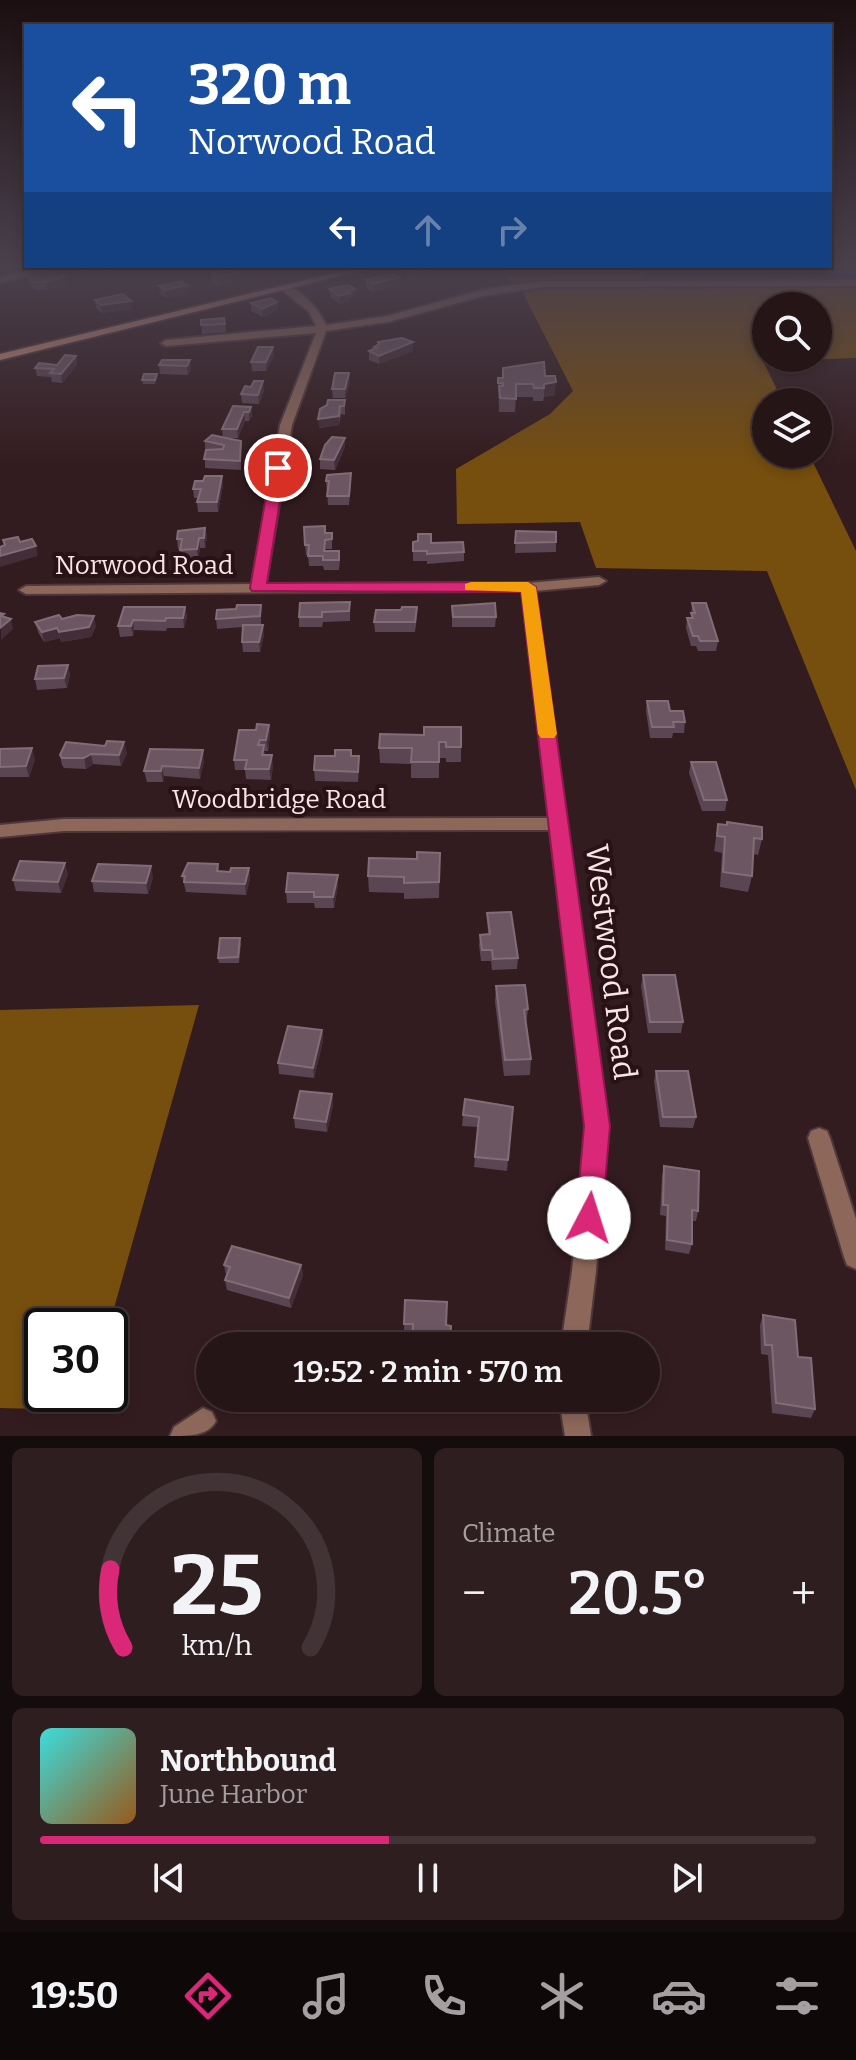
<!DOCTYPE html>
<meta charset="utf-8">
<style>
:root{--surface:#261517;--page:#2e1e20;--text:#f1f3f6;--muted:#a49fa1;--line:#423436;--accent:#db2777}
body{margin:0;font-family:Bitter,serif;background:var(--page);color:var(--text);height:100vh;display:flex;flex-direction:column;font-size:30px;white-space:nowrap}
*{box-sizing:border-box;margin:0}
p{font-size:26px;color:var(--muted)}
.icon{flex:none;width:44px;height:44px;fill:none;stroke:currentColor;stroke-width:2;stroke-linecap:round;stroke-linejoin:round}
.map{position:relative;height:1436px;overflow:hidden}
.sheet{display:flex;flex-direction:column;gap:12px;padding:12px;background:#150c0d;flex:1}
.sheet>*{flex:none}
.banner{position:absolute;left:24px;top:24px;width:808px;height:244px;border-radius:0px;box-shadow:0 4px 12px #0003,0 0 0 2px var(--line);background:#1a4fa0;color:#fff;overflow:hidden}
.tools{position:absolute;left:752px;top:292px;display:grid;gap:16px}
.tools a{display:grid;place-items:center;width:80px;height:80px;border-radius:50%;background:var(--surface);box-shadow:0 4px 12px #0003,0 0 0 2px var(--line);font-size:40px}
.speed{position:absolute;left:24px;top:1308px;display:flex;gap:16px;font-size:40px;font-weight:700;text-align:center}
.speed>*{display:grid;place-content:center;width:104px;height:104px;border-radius:50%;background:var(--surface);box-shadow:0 4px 12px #0003,0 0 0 2px var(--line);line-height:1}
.speed .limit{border:4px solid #111;border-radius:12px;background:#fff;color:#111}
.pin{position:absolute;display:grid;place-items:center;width:68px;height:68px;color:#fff;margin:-34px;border:4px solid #fff;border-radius:50%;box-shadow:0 2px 8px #0007}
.me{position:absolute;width:88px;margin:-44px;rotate:5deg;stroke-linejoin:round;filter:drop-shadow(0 0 6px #0008)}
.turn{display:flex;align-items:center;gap:28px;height:168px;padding:0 32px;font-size:36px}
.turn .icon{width:104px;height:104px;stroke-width:2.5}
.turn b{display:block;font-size:56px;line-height:68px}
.lanes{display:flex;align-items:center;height:76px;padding:0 32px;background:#0003;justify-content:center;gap:40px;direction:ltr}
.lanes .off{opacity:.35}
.big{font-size:60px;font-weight:600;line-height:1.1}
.sheet .card{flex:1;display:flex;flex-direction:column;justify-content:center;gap:12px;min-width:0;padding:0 28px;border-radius:12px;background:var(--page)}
.sheet .dial{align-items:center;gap:0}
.dial svg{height:208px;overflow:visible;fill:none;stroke:var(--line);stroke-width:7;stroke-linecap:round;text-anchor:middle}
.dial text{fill:var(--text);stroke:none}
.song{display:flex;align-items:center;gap:24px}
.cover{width:96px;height:96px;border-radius:12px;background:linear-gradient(135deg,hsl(180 70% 55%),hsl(30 70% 35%))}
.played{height:8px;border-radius:4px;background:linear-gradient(90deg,var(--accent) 45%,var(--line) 45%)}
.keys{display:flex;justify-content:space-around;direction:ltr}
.heat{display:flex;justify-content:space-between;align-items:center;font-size:44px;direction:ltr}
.sheet .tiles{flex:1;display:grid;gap:12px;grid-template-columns:1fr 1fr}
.card:last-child{grid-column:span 2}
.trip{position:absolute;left:196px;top:1332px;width:464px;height:80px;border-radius:40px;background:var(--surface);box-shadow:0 4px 12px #0003,0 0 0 2px var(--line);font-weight:600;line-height:80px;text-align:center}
.menu{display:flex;height:128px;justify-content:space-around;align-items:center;background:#0f0809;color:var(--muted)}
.menu .icon{width:56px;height:56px}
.menu .on{color:var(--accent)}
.menu b{font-size:36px;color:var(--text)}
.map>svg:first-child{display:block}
</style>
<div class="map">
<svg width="856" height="1436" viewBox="0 0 856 1436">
<rect width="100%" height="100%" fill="#331c1f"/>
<!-- forest -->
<g fill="#764e0e" fill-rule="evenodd">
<path d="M498 266H633L630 268 648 274 640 281 540 279 513 283Z"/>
<path d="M551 288H856V358L763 361 783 402H766V454H809L856 551V790L767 571 596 568 580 522 457 524 456 469 550 414 573 391 523 293ZM766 306H818V358H766Z"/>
<path d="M199 1005 109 1326H42V1394H89L85 1410 0 1408V1010Z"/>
</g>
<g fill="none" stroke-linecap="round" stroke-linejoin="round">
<!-- minor casing -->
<g stroke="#4e383b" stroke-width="4">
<g id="minor">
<path d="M47 266H63L0 283V277Z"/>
<path d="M856 280V286L541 287 483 296 388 322 326 331 292 425 266 584 528 583 599 577 606 581 599 585 535 591 608 1126 596 1271 587 1346H561L572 1271 586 1126 550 830 64 831 0 837V825L64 819 549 818 522 591 26 594 19 590 26 586 252 584 280 425 316 333 166 346 161 343 166 340 316 326 309 312 282 290V286C300 286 319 309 326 325L387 316 482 290 541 281Z"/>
<path d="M819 1128 827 1131 830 1138 856 1219V1269L847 1265 844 1257 808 1138 811 1131Z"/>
<path d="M559 1398H585L591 1436H565Z"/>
<path d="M203 1408 212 1412 216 1421C208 1436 189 1436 170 1436L174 1427Z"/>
</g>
</g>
<!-- secondary casing -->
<g stroke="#4e383b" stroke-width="4">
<path id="secondary" d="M364 266H380L0 360V354Z"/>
</g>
<!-- minor -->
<use href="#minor" fill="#8c675a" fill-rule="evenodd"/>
<!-- secondary -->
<use href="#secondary" fill="#c78e78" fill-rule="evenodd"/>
</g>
<!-- wall -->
<g fill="#5a4552">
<path d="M77 266 107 274 84 278 78 274Z"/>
<path d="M268 266H294V268L274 272 269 268Z"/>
<path d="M442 266H464L459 267V271L452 272Z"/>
<path d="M439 267V275L412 281 406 277 405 269Z"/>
<path d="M239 273 240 281 218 286 212 282 211 274Z"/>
<path d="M66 276 68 284 46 290H35L30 285 28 277Z"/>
<path d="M399 277V285L373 292 367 288 366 280Z"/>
<path d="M187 285 188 293 166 298 160 294 159 286Z"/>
<path d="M329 289H355V297L350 298V301L340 304 330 297Z"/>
<path d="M95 300 132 309 102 313 96 308Z"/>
<path d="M277 302 278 310 263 317 251 311V303Z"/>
<path d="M224 318 226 332 202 334 201 320Z"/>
<path d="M378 342H413V351L379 364 369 360V351L374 349V347L378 345Z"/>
<path d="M273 347 274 356 266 371H252L251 362Z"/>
<path d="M76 356 77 365 62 383 52 382 51 377 37 376 35 368 57 365Z"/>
<path d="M190 360 191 369 188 375 160 374 159 365Z"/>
<path d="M157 374V378L155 384H143L142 380Z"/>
<path d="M545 376 555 395 544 397 543 401H533V397H516L515 412H499L498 378Z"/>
<path d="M350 382 345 398H333L332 389Z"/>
<path d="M251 387 264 390 259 404 242 403 241 394Z"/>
<path d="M345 400V415L341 414 339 425 319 428Z"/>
<path d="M251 407 252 416 249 421H245L238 438H224L241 441V470L205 468V441L223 438 222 429Z"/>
<path d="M345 447 335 470 320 469V459Z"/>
<path d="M326 481 351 483 349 505H328Z"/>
<path d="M223 485 218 512H198L197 502 198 498H194L193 489Z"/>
<path d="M205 528 207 537 205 548H200L198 559H181L180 549H178L177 539Z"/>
<path d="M516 531 556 542V552L515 553Z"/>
<path d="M332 533V549H326L325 551 340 560 339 570H324L323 566H309L308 555H306L305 545Z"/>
<path d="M413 542 431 543 464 552V561L427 564V561H413Z"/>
<path d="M350 602V621L323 622 322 627H299V617Z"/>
<path d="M692 603 718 641 716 651H698L696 646H691L686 628 687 618H691Z"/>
<path d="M261 605V625L264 635 260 652H243L242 642 243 627 217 629 216 619 236 609Z"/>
<path d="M452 606 496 617 495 627H452Z"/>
<path d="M124 607H185L187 617 184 628H167L166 631 134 630 133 636 120 637 118 626Z"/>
<path d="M417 617 415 632H375L374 622Z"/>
<path d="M62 619 96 626 91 637 61 642 60 638 44 642 38 632 35 622Z"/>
<path d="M68 665 70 675 67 688 37 690 35 679Z"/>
<path d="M647 701 670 711 685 722 684 733H673L672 738H650L646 711Z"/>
<path d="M269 725 270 735 268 751H264L265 755 273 766 271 780 246 779 245 770H235L234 760 256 730Z"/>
<path d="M461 727V762H446V758H439V778H411V764L380 763 379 748 424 735Z"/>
<path d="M0 749 35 759 29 777H0Z"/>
<path d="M150 749 204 760 200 779 164 776 163 782H147L144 771Z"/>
<path d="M127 753 121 766 93 764 86 769 64 768 62 765 60 755Z"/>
<path d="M352 756 359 767 358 782 315 781 314 770Z"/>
<path d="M691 762 727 800 725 811H702L689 773Z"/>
<path d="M718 824 762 839 758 855 753 854 752 876 748 892 720 887 722 853 714 851Z"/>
<path d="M440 853 439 898 404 899V893L369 892 368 876 417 859Z"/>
<path d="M218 864 219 871 230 872 249 868 250 879 246 895 186 892 182 876Z"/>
<path d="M68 874 61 893 16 891 13 880Z"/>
<path d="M153 877 148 894 94 892 92 881Z"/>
<path d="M338 885 334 908H315L314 903H287L286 892Z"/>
<path d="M487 913 518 958 517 969 492 970 491 961H481L479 945 480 935 488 934Z"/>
<path d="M241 943 239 963H219L218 958Z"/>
<path d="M643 975 683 1022 681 1033H648L641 986Z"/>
<path d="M496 986 528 1009 526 1025 531 1059 530 1075 504 1076 495 1002Z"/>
<path d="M322 1030 323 1041 314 1078 279 1074 278 1063Z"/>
<path d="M656 1071 696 1117 693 1128 660 1127 654 1081Z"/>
<path d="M332 1094 333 1105 327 1132 295 1128 294 1118Z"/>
<path d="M513 1107 507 1171 474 1167 478 1127 462 1126 463 1115Z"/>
<path d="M664 1166 698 1211 696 1221H692V1244L689 1254 665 1250 666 1216 660 1215 662 1176Z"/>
<path d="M224 1265H301L303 1275 291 1308 227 1290 225 1280 226 1275Z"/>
<path d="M447 1302 413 1334H404V1324Z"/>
<path d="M763 1315 798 1357 815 1409 811 1418 772 1413 768 1355 761 1354 760 1325Z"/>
</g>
<!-- shaded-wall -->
<g fill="#432d37">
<path d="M105 266 107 274 84 278 83 270Z"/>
<path d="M274 266H294V268L274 272Z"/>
<path d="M453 266H464L459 267V271L452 272Z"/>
<path d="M439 267V275L412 281V273Z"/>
<path d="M239 273 240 281 218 286 217 278Z"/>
<path d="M66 276 68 284 46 290 45 282Z"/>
<path d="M399 277V285L373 292V284Z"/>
<path d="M187 285 188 293 166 298 165 290Z"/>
<path d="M355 289V297L350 298V301L340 304 339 296 347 291Z"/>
<path d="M131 301 132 309 102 313 101 305Z"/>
<path d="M277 302 278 310 263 317 262 309Z"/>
<path d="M413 342V351L379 364V356Z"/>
<path d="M273 347 274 356 266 371V362Z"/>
<path d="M76 356 77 365 62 383 61 374Z"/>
<path d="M190 360 191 369 188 375 187 366Z"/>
<path d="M349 373 350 382 345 398V389Z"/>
<path d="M263 381 264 390 259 404 258 395Z"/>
<path d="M556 382 555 395 544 397V384Z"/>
<path d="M340 406 339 425 319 428 318 419Z"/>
<path d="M251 407 252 416 249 421V412Z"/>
<path d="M244 412 245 421 238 438 237 429Z"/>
<path d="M345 438V447L335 470 334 460Z"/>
<path d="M222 476 223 485 218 512 217 502Z"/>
<path d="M205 528 207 537 205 548 204 538Z"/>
<path d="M199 538 200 548 198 559 197 549Z"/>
<path d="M36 546 38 556 0 567V556Z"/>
<path d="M185 607 187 617 184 628 183 618Z"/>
<path d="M4 614 6 623 11 619 13 629 1 640V616Z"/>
<path d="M94 616 96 626 91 637 61 642 59 632Z"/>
<path d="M133 620 134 630 133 636 131 626Z"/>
<path d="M263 625 264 635 260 652 259 642Z"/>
<path d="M57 628 60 638 44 642 42 632Z"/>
<path d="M68 665 70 675 67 688 64 678Z"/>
<path d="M269 725 270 735 268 751 266 740Z"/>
<path d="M124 742 127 753 121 766 119 755Z"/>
<path d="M32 748 35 759 29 777 26 766Z"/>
<path d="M203 750 204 760 200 779 199 768Z"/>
<path d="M91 754 93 764 86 769 84 758Z"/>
<path d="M272 755 273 766 271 780 269 769Z"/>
<path d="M162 766 164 776 163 782 161 771Z"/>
<path d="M65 863 68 874 61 893 58 882Z"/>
<path d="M151 866 153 877 148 894 146 883Z"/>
<path d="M249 868 250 879 246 895 245 884Z"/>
<path d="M338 875V885L334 908 333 897Z"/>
<path d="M322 1030 323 1041 314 1078 313 1068Z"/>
<path d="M332 1094 333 1105 327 1132 326 1122Z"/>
<path d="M301 1265 303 1275 291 1308 289 1298Z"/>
</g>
<!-- building -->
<g fill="#6b5662" stroke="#816d77" stroke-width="2">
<path d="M77 266H104L83 270Z"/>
<path d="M421 266H437L439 267 412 273 405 269Z"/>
<path d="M229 268 239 273 217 278 211 274 223 271Z"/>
<path d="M62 272 66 276 45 282H34L28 277 50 273Z"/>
<path d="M392 274 399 277 373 284 366 280Z"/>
<path d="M181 281 187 285 165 290 159 286Z"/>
<path d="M348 285 355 289 347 291 350 293 339 296 329 289Z"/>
<path d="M123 294 131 301 101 305 95 300Z"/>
<path d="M271 298 277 302 262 309 251 303Z"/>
<path d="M224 318 225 324 201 325V320Z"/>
<path d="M402 338 413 342 379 356 369 351 377 348 374 347 379 344 378 342Z"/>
<path d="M258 347H273L266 362H251Z"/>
<path d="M65 355 76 356 61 374 50 373 54 369 35 368 39 363 57 365Z"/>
<path d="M162 360H190L187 366 159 365Z"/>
<path d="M544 362 545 376H555L556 382 544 384V388H534L533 384H516V399L500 398 499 386H503V383H498V378H503V368Z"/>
<path d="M335 373H349L345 389H332Z"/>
<path d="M144 374H157L155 380H142Z"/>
<path d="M254 381H263L258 395 241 394 245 386 251 387Z"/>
<path d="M328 400H345L344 406H340L339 416 318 419 320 409 327 405Z"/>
<path d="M233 406 251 407 249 412H244L237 429H222Z"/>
<path d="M212 435 241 441 240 461 204 459 206 450 223 449 224 445 205 441Z"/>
<path d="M332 437 345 438 334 460 320 459 325 445Z"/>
<path d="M351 473 349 496H327L329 481H326L327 475Z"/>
<path d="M205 476H222L217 502H197L201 489H193L195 481H203Z"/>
<path d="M325 526V533H332V539L325 540 324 551H339V560H323V556H308L309 545H305L304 527Z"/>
<path d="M205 528 204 538H199L197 549 180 550 182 539H177L178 531Z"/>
<path d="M516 531 556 532V542L515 543Z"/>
<path d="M418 534H431V543L463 542 464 552 427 554V551H413V542L418 541Z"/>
<path d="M18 537 20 542 32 539 36 546 0 556V547L5 545 3 540Z"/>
<path d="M350 602 349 611 322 612V617H299L300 603Z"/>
<path d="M495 603 496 617H453L452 606Z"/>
<path d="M692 603H706L718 641H700L698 636H693L687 618H693L691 613H695Z"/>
<path d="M237 605H261L260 616 216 619 217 610 236 609Z"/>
<path d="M124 607H185L183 618H166L165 621 133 620 131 626H118Z"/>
<path d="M402 607H417L415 622H374L376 610H401Z"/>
<path d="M0 613 4 614 1 616 11 619 0 628Z"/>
<path d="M59 615 62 619 77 615 94 616 89 627 59 632 57 628 42 632 35 622Z"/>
<path d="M243 625H263L259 642H242Z"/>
<path d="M68 665 64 678 35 679 38 666Z"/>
<path d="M647 701H668L670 711H683L685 722H673L674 727H652Z"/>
<path d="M257 724 269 725 266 740H260L258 745H264L262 755H272L269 769H245L247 760H234L239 730H256Z"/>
<path d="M424 727H461V747H446V742H439V762H411L412 748H379L380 734 424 735Z"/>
<path d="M107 741 124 742 119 755 91 754 84 758H62L60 755 66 742 105 746Z"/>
<path d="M32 748 26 766 0 767V749Z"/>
<path d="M150 749 203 750 199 768 162 766 161 771H144Z"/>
<path d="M335 750H351V756H359L358 772 314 770 315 756H335Z"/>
<path d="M691 762H716L727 800H704Z"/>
<path d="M727 822 762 827V839L754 838 752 876 723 872 725 837 717 836 718 824 727 825Z"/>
<path d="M417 852 440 853 439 882 404 883V877L368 876 369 858 417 859Z"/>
<path d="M20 861 65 863 58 882 13 880Z"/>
<path d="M188 863 218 864 217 871 230 872 231 868H249L245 884 184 882 185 876H182Z"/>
<path d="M98 864 151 866 146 883 92 881Z"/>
<path d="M288 873 338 875 333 897H314V892H286Z"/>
<path d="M511 912 518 958 493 959 492 950H482L480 935 490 934 487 913Z"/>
<path d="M220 938H240L238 957 218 958Z"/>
<path d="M643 975H675L683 1022H650Z"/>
<path d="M525 985 528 1009 524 1010 531 1059 505 1060 496 986Z"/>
<path d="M288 1026 322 1030 313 1068 278 1063Z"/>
<path d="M656 1071H688L696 1117H663Z"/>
<path d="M300 1091 332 1094 326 1122 294 1118Z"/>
<path d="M465 1099 513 1107 508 1160 475 1157 479 1117 463 1115Z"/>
<path d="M664 1166 699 1171 698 1211 692 1210V1244L667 1240 668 1205H663Z"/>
<path d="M232 1246 301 1265 289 1298 225 1280 230 1267 224 1265Z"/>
<path d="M405 1300 447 1302 446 1325 451 1326 450 1346H412L413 1324H404Z"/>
<path d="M763 1315 795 1320 798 1357 811 1358 815 1409 776 1403 772 1345H765Z"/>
</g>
<!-- sky -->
<linearGradient id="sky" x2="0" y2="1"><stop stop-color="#1c0f11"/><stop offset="0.57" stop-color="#4a404d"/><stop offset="1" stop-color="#4a404d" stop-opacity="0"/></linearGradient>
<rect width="856" height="467" fill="url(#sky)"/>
<!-- route -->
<path fill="#db2777" stroke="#8e194d" stroke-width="2" d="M278 464 285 468 267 583 528 582 536 587 610 1126 602 1218 598 1227 589 1231 580 1227 576 1218 584 1126 521 592 252 591 250 588 271 468Z"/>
<!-- slow -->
<path fill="#f59e0b" d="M471 582H528L536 587 557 734 554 738H541L538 734 521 592 465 590V584Z"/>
<g text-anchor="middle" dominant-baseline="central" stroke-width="8" stroke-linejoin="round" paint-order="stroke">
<!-- street labels -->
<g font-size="26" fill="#f7e6e8" stroke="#281216">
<text x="144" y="565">Norwood Road</text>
<text x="279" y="799">Woodbridge Road</text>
</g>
<!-- near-street labels -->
<g font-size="32" fill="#f7e6e8" stroke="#281216">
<text transform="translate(611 962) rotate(83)">Westwood Road</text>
</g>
</g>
</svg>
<div class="tools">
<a><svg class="icon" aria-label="search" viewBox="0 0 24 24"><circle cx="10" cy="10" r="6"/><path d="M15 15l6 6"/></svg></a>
<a><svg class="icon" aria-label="layers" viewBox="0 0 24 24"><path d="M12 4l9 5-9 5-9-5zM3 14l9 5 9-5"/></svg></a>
</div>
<div class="speed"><div class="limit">30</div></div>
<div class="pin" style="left:278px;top:468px;background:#d93025"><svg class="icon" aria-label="arrive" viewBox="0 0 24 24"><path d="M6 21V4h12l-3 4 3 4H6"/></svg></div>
<svg class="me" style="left:589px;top:1218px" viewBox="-20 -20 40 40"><circle r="19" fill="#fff"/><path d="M0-13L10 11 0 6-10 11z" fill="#db2777"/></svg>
<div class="trip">19:52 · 2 min · 570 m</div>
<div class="banner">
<div class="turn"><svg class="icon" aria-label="left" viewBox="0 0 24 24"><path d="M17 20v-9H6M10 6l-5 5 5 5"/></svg><div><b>320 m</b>Norwood Road</div></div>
<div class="lanes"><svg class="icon" aria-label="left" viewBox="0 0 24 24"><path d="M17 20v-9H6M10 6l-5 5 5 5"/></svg><svg class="icon off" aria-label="ahead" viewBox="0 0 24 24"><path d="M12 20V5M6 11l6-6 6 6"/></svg><svg class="icon off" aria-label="right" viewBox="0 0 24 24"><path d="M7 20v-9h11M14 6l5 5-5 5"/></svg></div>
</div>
</div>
<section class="sheet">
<div class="tiles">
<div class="card dial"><svg viewBox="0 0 100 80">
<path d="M14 69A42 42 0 1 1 86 69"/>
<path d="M14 69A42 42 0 0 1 9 39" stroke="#db2777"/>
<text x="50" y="56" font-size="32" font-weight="700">25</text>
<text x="50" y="72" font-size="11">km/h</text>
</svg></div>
<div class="card"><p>Climate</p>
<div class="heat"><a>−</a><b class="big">20.5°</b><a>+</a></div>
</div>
<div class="card">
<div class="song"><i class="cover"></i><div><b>Northbound</b><p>June Harbor</p></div></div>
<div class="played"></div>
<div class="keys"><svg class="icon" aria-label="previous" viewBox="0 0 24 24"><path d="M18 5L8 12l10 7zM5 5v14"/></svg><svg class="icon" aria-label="pause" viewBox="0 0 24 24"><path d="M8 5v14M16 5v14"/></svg><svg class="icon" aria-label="next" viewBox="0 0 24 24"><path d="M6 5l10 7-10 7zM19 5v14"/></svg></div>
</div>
</div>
</section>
<nav class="menu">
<b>19:50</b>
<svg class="icon on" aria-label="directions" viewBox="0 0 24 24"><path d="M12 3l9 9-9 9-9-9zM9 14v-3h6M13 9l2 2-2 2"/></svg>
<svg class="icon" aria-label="music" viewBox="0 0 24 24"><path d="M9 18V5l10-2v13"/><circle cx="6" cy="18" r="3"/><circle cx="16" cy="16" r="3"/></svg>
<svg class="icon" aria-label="phone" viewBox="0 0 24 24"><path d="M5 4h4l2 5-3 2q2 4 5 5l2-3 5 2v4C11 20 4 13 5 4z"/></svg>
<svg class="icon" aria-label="climate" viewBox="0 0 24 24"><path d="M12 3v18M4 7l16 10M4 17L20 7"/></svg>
<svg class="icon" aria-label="car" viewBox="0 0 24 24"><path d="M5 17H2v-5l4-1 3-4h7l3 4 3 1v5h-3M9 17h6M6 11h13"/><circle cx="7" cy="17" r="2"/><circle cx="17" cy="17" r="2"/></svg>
<svg class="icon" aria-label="filters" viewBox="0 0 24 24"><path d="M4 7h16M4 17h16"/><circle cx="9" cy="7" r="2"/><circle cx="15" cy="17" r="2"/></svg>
</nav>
